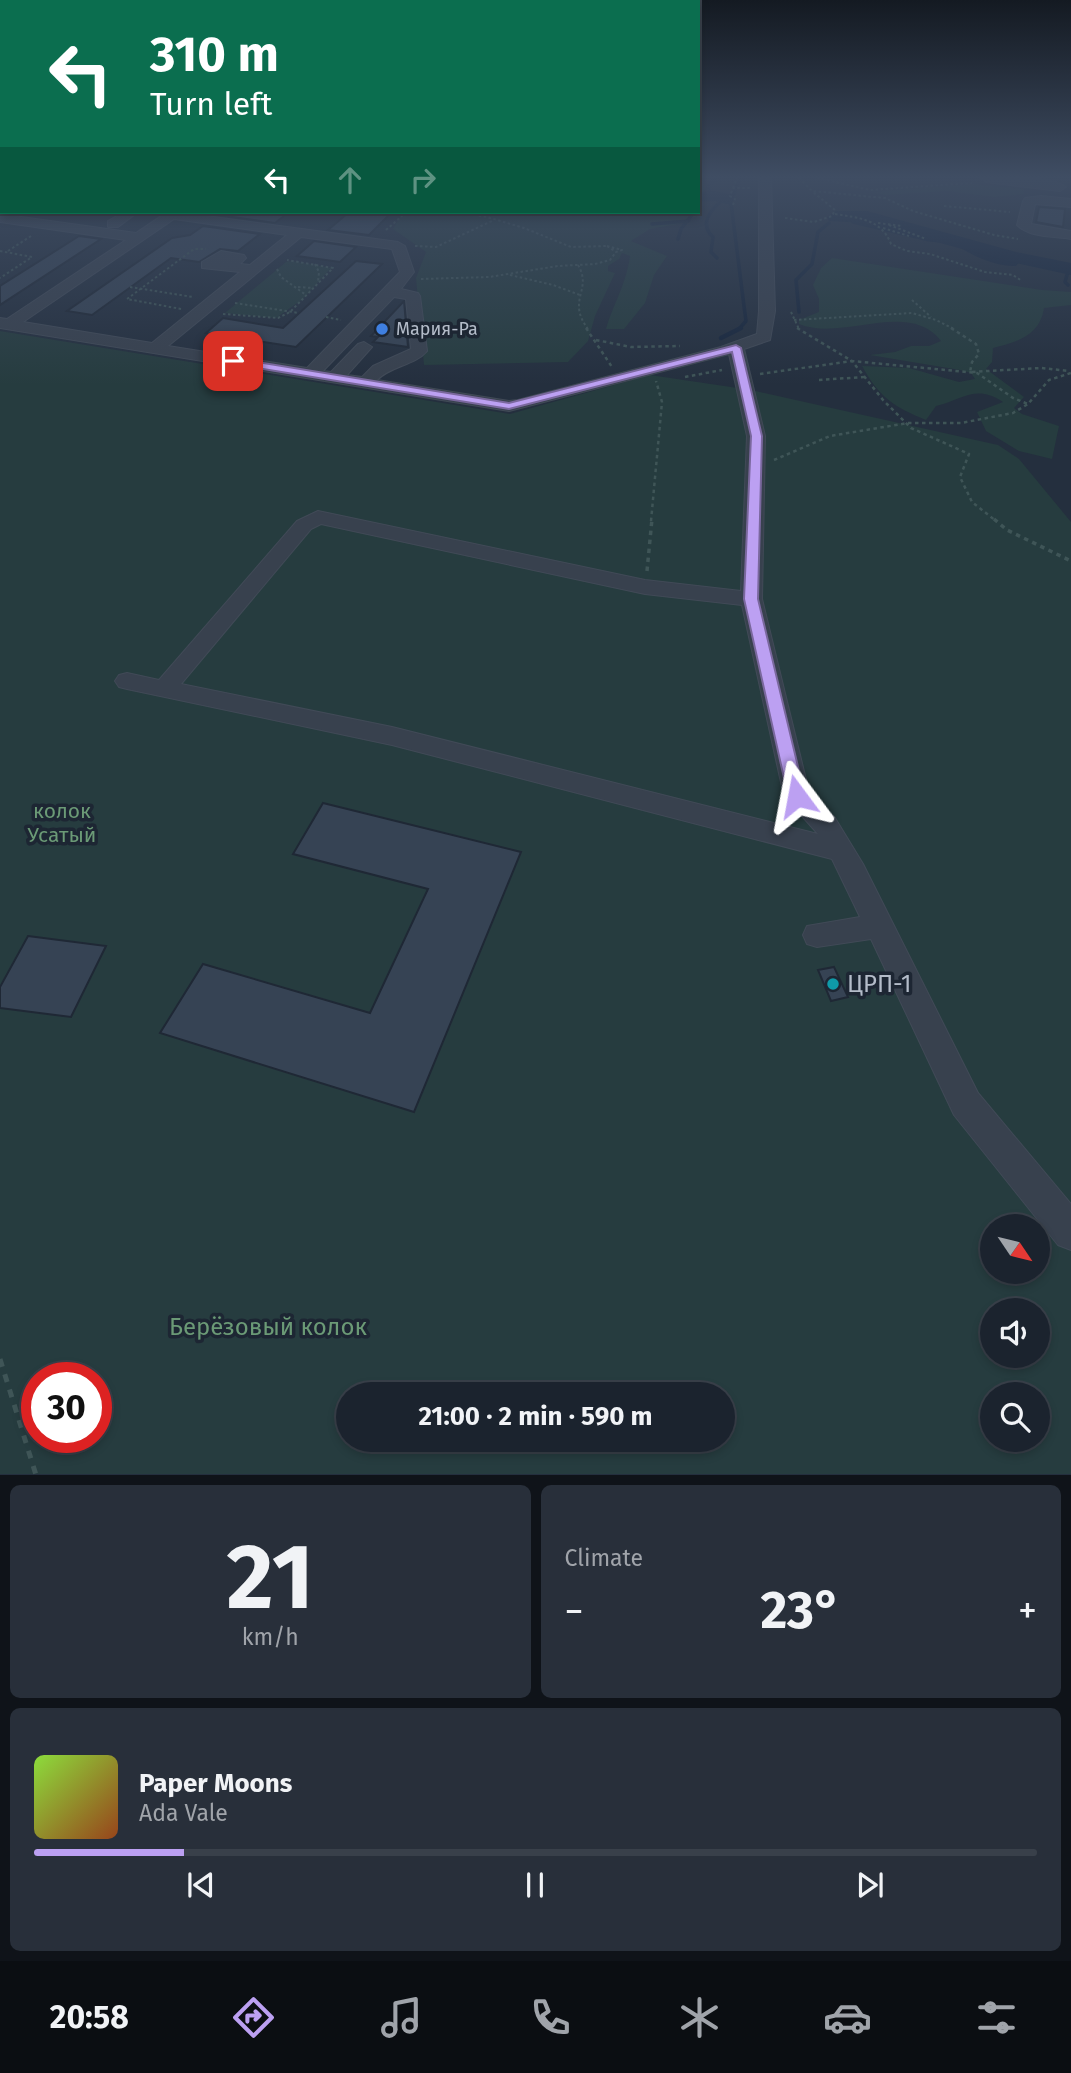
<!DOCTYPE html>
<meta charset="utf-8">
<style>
:root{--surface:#1b232e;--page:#282f3a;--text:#f1f3f6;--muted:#a0a4aa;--line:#39404a;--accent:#bca0f2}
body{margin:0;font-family:"Fira Sans",sans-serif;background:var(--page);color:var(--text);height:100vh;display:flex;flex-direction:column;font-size:26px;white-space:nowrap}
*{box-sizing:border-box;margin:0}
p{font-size:23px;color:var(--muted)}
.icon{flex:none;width:38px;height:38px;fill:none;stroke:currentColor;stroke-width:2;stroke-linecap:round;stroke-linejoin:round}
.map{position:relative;height:1475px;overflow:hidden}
.sheet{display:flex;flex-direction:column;gap:10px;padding:10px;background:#0f1319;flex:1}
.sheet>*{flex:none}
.top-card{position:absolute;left:0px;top:0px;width:700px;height:214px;box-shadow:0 4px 10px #0003,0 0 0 2px var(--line);background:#0b6e4f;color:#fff;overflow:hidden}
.needle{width:46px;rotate:125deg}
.buttons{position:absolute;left:980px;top:1214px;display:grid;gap:14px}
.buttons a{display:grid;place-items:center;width:70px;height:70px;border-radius:50%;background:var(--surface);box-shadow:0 4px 10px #0003,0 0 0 2px var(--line);font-size:35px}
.speed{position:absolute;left:21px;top:1362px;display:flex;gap:14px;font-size:35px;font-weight:700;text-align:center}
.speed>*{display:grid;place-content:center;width:91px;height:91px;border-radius:50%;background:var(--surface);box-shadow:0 4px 10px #0003,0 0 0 2px var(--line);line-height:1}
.speed .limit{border:10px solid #d22;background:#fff;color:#111}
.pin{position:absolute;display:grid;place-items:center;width:60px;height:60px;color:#fff;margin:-30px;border-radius:14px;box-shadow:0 4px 10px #0006}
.me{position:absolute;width:77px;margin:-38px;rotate:347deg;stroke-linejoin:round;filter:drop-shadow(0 0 5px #0008)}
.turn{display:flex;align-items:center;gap:24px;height:147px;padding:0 35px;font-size:32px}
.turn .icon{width:91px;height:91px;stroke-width:2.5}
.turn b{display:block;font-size:49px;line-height:60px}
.lanes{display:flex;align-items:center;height:66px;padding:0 35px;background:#0003;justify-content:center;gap:35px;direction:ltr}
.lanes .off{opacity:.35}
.big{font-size:52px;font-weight:700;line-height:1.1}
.sheet .tile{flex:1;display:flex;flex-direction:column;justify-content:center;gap:10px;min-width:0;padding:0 24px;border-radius:10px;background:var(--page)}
.sheet .dial{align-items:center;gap:0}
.dial b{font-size:91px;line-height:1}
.song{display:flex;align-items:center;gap:21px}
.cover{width:84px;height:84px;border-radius:10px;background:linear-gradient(135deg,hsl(90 70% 55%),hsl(20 70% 35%))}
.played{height:7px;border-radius:4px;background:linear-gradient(90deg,var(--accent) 15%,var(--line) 15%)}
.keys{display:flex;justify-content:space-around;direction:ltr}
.heat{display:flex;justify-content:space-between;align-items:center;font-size:38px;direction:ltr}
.sheet .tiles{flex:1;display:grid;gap:10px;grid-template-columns:1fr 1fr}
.tile:last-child{grid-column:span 2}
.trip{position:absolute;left:336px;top:1382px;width:399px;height:70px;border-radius:35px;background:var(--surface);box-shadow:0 4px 10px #0003,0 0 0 2px var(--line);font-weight:700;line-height:70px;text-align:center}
.tabs{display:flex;height:112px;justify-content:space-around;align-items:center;background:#0b0e12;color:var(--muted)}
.tabs .icon{width:49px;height:49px}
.tabs .active{color:var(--accent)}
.tabs b{font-size:32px;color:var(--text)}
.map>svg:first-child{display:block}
</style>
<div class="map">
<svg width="1071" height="1475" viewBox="0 0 1071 1475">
<rect width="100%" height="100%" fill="#242f3e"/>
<!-- green -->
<g fill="#263c3f" fill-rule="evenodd">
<path d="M709 183 703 192 699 215 678 224 650 229 631 241 667 256 654 275 645 303 624 329H606C614 302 626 285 630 256L622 253 619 259 608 266V271L615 273 595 316 588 341 568 362 424 365 416 278 426 252 393 229 403 212H698V184Z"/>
<path d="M972 184 1024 189 1023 194 995 197 947 191 885 195 873 192Z"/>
<path d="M832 258 1042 290 1071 292V305L1044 308C1040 335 1018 342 993 348L992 362 986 369 1024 397 1014 408 1022 414 1059 426 1052 459 1019 451 986 431 977 412 1003 402C976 384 964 399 936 406L926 420C894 407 879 397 862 366L909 368 959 382 975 379 971 373 960 370 870 355 895 352 911 346H929L941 341C908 299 843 342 799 324V320L819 312V299L813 285 821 268Z"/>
<path d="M291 261 331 268 303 299 276 318 225 313 286 262Z"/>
<path d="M0 331 510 414 650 375 751 390 998 445 1019 459 1071 522V1474H0ZM992 1227H1038V1272H992ZM992 1311H1038V1356H992ZM37 1377H96V1437H37ZM348 1395H723V1440H348ZM992 1395H1038V1440H992Z"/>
</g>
<!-- water -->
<path fill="#17263c" d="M964 243 1018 254 1023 257 1016 266C998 267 975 257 959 247Z"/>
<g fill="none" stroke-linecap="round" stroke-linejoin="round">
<!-- stream-far1 -->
<g stroke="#17263c" stroke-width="3.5">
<path d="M715 196 710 195 708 186 716 178"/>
<path d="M723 200 731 203 744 306 746 321 739 329"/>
<path d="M853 222 930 240 956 242"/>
<path d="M652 224 689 221"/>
<path d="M678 239 681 229 694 212"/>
<path d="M717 258 711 252 713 237C695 221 719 200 734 194L740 178"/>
<path d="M1068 285 1065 282 1069 268"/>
<path d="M799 312 796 280 812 264 818 232 829 223"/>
</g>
<!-- stream -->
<path stroke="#17263c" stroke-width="4.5" d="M721 338 741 328"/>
<!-- river -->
<g fill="#17263c" fill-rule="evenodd">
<path d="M715 191 733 195 736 199 727 204 715 201 698 202V192Z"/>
<path d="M836 211H867L1016 252 1071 263V275L1007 261 866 223 829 221 827 217Z"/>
</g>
</g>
<!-- building -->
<g fill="#364354" stroke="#1f2835" stroke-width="2">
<path d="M1039 207 1065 209 1063 227 1036 222Z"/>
<path d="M223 212H289L275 223 218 215Z"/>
<path d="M363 212H392L369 235 328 230 348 213 361 214Z"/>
<path d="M203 226 260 234 238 251 220 249 199 262 171 258 92 315 67 311 172 238 190 235Z"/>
<path d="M79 236 101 239 0 305V286Z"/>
<path d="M314 241 356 247 340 262 297 256Z"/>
<path d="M356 261 382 264 296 347 206 333 223 318 283 328Z"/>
<path d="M404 301 408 347 373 342 378 337 371 336Z"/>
<path d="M323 803 521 852 414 1112 160 1033 203 964 370 1013 428 889 293 854Z"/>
<path d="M28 936 106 946 71 1017 0 1008V987Z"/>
<path d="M834 967 848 997 831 1001 818 970Z"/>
</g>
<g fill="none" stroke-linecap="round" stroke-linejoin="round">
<!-- minor casing -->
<g stroke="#414a57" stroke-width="2">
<g id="minor">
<path d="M759 178H771L775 311 770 340 744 349 765 436 762 599 809 792 835 818 863 864 978 1093 1071 1204V1250L1058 1245 954 1115 871 939 817 947 807 944 803 935 807 926 860 917 832 859 392 745 127 689 119 687 115 681 119 675 127 673 159 680 297 521 318 511 645 580 741 591 747 436 729 354 509 411 0 328V318L7 319 126 240 0 222V214L136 233 167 212H177L398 242 405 246 414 272 401 289 418 293 420 296 427 351C414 366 392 365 377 380L509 401 518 400 721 347 757 334 759 311ZM174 219 287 235 250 265 240 264 246 258 244 255 221 251 202 262V268L240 272 152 343 23 322ZM301 237 392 249 400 272 307 368 168 346ZM394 297 406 299 411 349 373 366 362 377 347 375 372 347 364 342 358 344 331 372 323 371ZM321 524 645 594 742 605 784 796 818 834 392 727 181 684 311 529Z"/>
<path d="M980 178C1001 178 1050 175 1066 187L1060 191 986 182Z"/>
<path d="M1041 196 1071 199V207L1035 204 1031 224 1071 231V239C1054 236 1030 238 1017 225L1023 201 1025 198Z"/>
<path d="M124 212H138L118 227H108V221Z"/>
</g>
</g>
<!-- path-far3 -->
<g stroke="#3f5557" stroke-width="2" stroke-dasharray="2.5 2.5" stroke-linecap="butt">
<path d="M799 178 812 191 885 198 913 211 994 235 1018 239"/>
<path d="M817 178 870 190 972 183"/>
<path d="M733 188 737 178"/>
<path d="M733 205 735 199 730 196 733 188H750"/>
<path d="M944 206 1010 212"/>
<path d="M454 212 487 217 524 228 571 247 607 246"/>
<path d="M835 214C859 218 881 219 891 244L907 251 930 254 985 272 1013 275 1022 281"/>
<path d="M785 218 814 222 832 216 835 210 813 192"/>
<path d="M878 223 902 226"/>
<path d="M889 225 926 239"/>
<path d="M883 228 909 236"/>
<path d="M386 230 403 215 399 212"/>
<path d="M415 246 436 247 494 220"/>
<path d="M607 246 622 250 616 252Z"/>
<path d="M0 251 32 257 0 278"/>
<path d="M8 251 31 236"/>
<path d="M315 264 319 272 318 282"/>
<path d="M578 265C593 290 566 300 588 329"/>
<path d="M277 269 281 277 306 295"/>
<path d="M510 275 553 285 580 295"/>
<path d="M421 279 489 277 558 266 595 264 610 260 616 252"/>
<path d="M130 287 193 297"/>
<path d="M298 287 313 288"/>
<path d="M912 300 931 317"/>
<path d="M235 303 299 313"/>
<path d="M181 309 127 299 194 249H206"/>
<path d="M791 312 799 329"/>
<path d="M223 314 278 318 290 312 333 268 287 260"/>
<path d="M326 317 341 320"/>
<path d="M794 320 912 313 936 320 954 329"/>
</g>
<!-- path-far2 -->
<g stroke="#3f5557" stroke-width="2.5" stroke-dasharray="3.5 3.5" stroke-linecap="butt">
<path d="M586 328 612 367"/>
<path d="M797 328 852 361 977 373 1013 398 1028 404 1049 380 1071 373"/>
<path d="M951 328 976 344 979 354 972 362 970 372 1041 368 1069 371"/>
<path d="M596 340 631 347 680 346"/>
<path d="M760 374 852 361 883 400 911 428 969 454 960 477 972 502 996 521"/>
<path d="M685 377 722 370"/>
<path d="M819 380 864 377"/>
<path d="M774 460 830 436 908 423H961L1013 413 1028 404"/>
<path d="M651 521 662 402 656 381"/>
</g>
<!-- path-far1 -->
<g stroke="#3f5557" stroke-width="3.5" stroke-dasharray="4.5 4.5" stroke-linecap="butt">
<path d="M994 519 1007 530 1071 561"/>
<path d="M647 571 652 519"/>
</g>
<!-- path -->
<path stroke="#3f5557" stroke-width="5" stroke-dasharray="8 8" stroke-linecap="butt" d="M0 1359 36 1475"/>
<!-- minor -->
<use href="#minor" fill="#38414e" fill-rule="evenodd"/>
</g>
<!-- sky -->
<linearGradient id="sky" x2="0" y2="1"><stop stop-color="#141a22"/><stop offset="0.46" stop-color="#3f4d63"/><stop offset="1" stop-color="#3f4d63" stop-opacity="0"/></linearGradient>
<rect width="1071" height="385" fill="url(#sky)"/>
<!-- route -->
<path fill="#bca0f2" stroke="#7a689d" stroke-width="2" d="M736 345 741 348 762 436 758 599 805 796 797 802 788 796 744 599 751 436 732 352 509 409 233 364 228 361 233 358 509 403Z"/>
<!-- markers -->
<circle fill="#3f7fe0" stroke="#1d2633" stroke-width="2.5" cx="382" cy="329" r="7"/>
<circle fill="#0f9aa8" stroke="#1d2633" stroke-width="2.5" cx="833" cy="984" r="7"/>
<g text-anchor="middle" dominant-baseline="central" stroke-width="7" stroke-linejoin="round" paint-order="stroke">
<!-- far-poi labels -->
<g font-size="18" fill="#b4bcc9" stroke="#1d2633" text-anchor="start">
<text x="396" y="329">Мария-Ра</text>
</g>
<!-- park labels -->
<g font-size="21" fill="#6b9a76" stroke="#1d2633">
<text x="62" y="811">колок<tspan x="62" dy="24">Усатый</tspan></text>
</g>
<!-- near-poi labels -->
<g font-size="24" fill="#b4bcc9" stroke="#1d2633" text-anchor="start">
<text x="847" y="984">ЦРП-1</text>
</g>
<!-- near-park labels -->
<g font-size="24" fill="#6b9a76" stroke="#1d2633">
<text x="268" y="1327">Берёзовый колок</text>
</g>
</g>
</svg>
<div class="buttons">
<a><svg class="needle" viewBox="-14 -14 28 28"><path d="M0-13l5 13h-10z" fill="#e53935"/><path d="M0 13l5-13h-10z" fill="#a0a4aa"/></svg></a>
<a><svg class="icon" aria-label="sound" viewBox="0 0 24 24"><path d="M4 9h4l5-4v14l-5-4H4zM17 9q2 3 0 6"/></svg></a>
<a><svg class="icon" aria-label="search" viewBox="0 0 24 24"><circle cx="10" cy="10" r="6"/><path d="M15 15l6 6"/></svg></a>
</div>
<div class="speed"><div class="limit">30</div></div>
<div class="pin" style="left:233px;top:361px;background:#d93025"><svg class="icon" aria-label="arrive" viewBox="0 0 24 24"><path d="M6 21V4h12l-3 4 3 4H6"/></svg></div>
<svg class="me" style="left:797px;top:796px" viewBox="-20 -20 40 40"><path d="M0-17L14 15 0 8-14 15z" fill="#bca0f2" stroke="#fff" stroke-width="4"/></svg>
<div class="trip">21:00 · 2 min · 590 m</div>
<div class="top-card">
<div class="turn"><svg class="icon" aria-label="left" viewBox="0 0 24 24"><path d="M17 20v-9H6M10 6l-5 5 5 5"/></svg><div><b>310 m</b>Turn left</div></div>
<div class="lanes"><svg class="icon" aria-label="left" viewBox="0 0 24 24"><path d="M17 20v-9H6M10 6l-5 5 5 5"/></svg><svg class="icon off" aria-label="ahead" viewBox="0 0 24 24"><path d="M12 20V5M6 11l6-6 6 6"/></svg><svg class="icon off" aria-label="right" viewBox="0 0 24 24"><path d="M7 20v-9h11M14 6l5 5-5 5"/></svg></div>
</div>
</div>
<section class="sheet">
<div class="tiles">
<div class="tile dial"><b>21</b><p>km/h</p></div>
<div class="tile"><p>Climate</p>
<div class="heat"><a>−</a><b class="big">23°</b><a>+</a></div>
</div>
<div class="tile">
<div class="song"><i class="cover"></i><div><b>Paper Moons</b><p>Ada Vale</p></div></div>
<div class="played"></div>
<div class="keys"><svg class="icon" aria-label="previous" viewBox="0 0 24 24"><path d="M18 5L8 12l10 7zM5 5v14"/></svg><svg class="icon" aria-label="pause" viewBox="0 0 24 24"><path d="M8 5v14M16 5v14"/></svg><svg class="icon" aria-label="next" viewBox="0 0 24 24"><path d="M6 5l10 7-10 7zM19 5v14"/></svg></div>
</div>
</div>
</section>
<nav class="tabs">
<b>20:58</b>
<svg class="icon active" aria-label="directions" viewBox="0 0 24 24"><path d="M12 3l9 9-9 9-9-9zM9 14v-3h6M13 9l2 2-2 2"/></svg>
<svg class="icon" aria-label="music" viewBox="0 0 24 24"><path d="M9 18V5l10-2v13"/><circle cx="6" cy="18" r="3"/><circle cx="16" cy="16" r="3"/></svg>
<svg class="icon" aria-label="phone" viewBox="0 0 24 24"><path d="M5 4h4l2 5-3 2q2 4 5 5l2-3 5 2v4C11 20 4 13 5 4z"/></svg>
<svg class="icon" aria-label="climate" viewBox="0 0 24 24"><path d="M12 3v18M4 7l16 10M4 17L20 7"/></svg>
<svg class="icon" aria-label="car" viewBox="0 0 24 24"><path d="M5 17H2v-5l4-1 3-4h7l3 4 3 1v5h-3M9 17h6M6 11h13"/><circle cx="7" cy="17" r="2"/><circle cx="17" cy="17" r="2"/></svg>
<svg class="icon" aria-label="filters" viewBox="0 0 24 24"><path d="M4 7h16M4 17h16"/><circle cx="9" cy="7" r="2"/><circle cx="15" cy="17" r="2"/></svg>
</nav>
